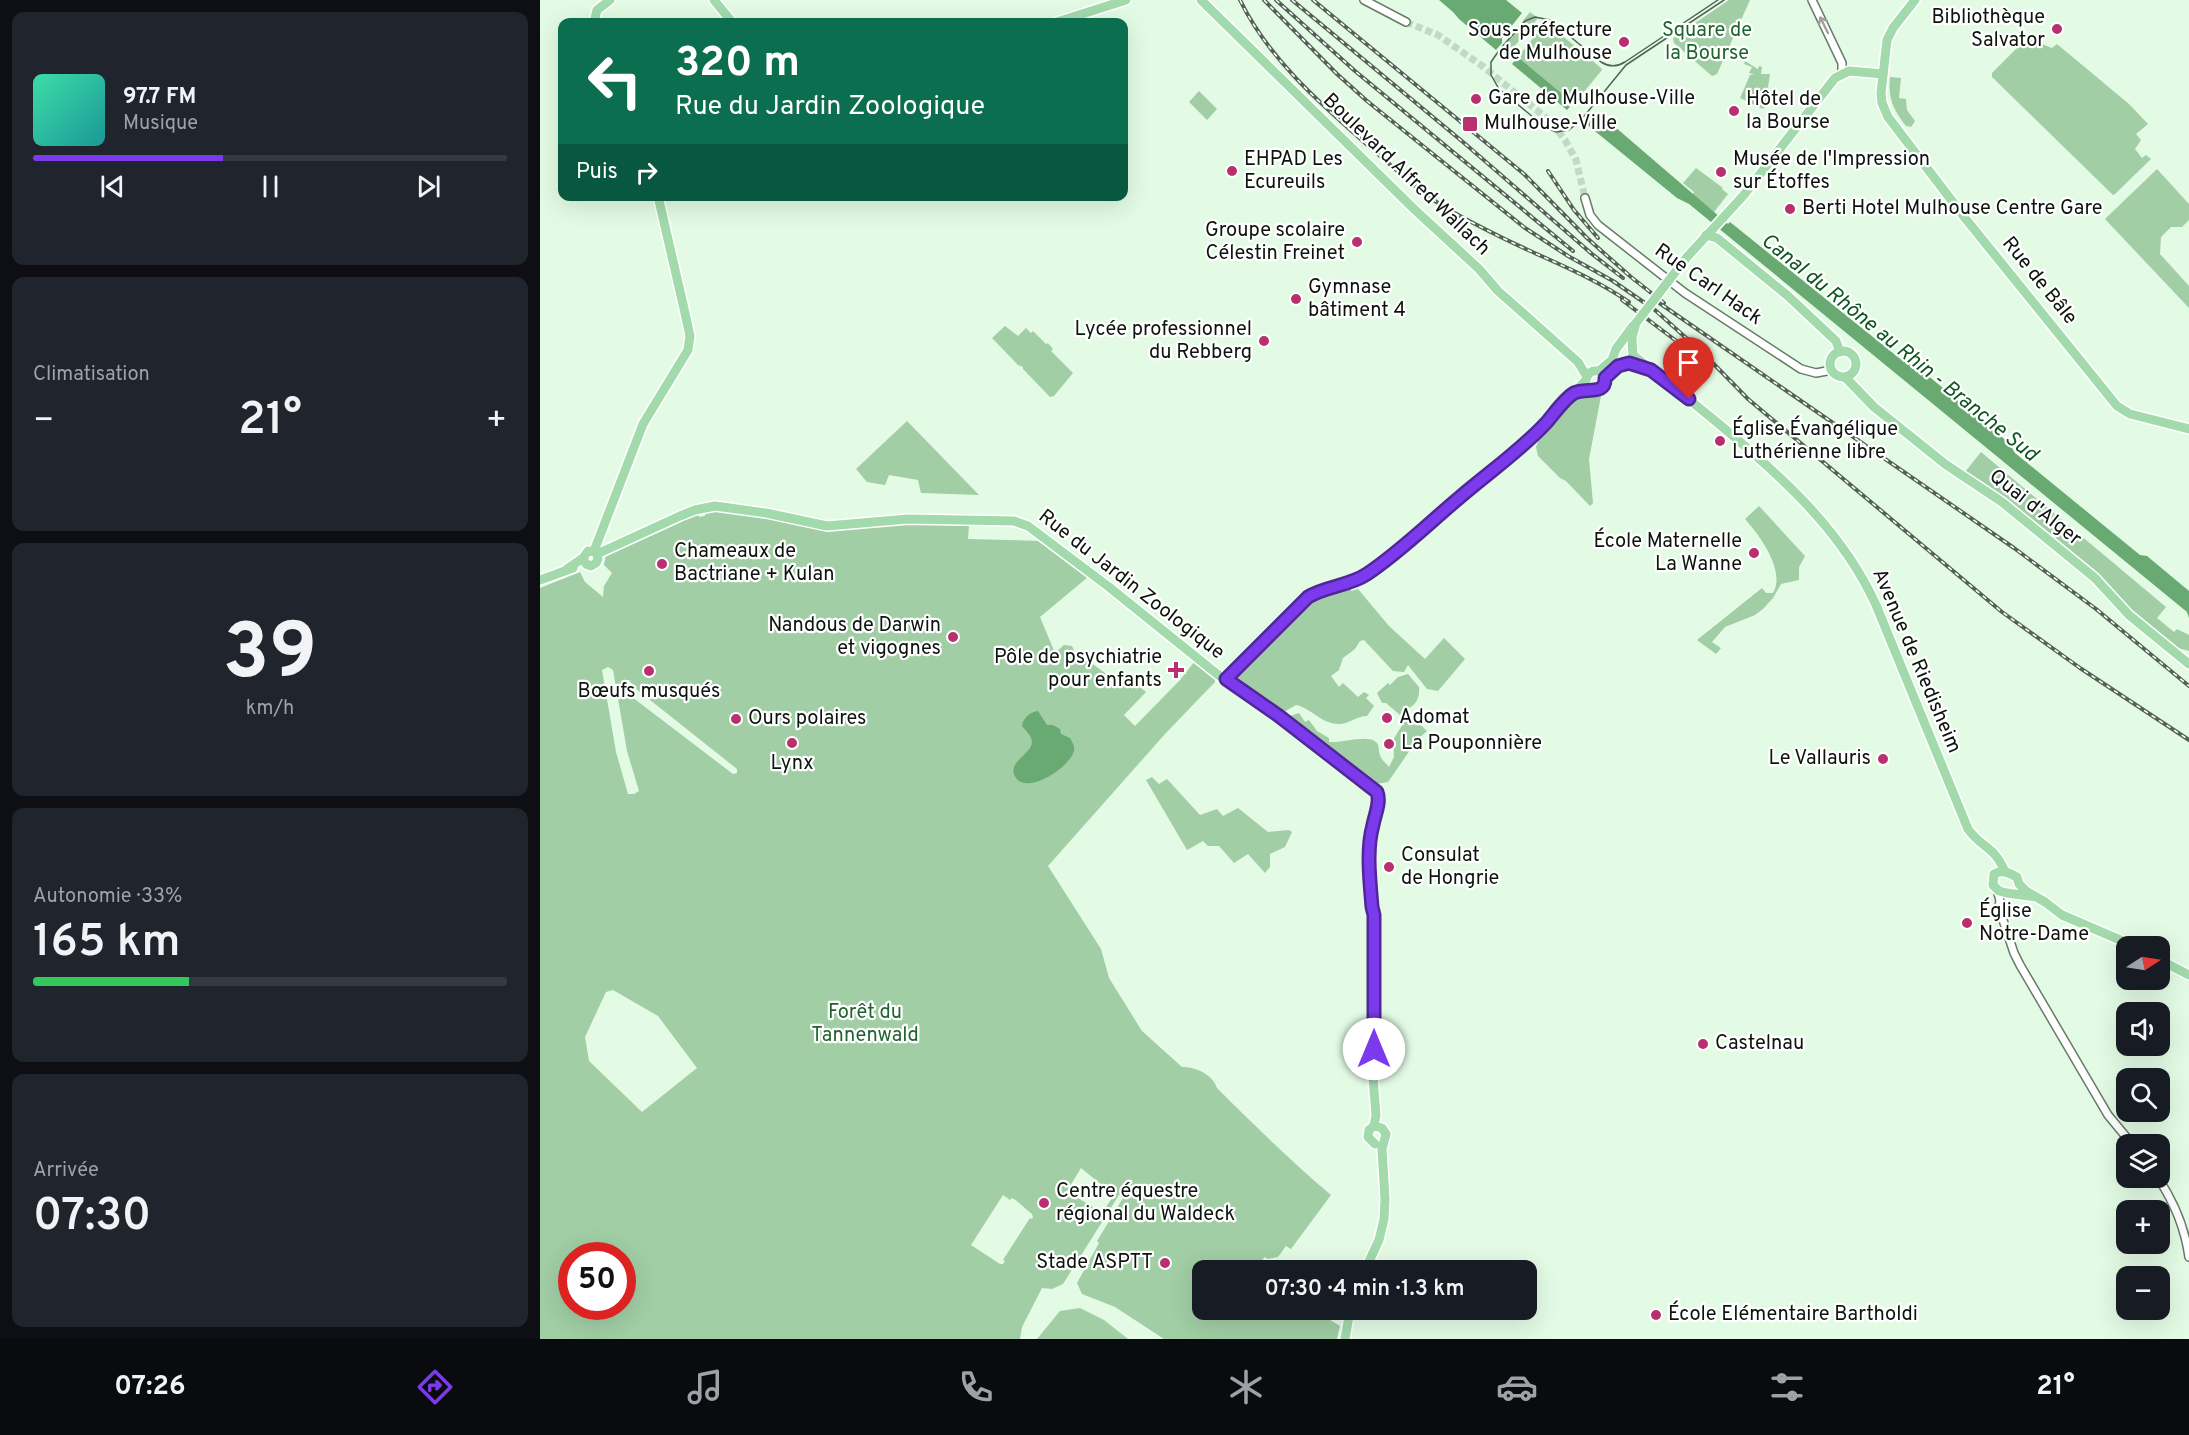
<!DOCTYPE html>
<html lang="fr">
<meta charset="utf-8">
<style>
:root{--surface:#171b24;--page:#20242c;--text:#f1f3f6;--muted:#9ea1a6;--line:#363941;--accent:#7c3aed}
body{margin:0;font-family:Overpass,sans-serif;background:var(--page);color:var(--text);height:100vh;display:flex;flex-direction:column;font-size:22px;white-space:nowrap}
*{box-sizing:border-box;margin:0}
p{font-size:20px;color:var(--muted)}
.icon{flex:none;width:33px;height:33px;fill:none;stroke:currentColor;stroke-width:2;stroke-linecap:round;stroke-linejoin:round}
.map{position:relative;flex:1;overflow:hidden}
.drawer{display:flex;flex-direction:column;gap:12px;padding:12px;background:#0d0f14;width:540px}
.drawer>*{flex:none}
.hud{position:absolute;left:18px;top:18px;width:570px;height:183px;border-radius:12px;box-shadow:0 6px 24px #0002;background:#0b6e4f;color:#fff;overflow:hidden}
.needle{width:39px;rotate:78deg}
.fabs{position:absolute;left:1576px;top:936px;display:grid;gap:12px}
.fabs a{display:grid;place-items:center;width:54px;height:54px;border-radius:12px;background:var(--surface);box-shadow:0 6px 24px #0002;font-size:30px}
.speed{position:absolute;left:18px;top:1242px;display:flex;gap:12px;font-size:30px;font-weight:700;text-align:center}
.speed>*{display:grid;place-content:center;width:78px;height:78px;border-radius:50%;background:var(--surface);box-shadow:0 6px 24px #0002;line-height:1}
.speed .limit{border:9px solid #d22;background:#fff;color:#111}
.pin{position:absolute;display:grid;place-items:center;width:51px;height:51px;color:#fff;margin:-62px -26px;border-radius:50% 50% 50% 0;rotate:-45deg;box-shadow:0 0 6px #0007}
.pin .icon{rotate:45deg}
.me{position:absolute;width:66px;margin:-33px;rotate:0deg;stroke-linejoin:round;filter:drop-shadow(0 0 4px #0008)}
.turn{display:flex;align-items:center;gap:21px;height:126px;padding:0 18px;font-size:27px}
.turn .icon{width:78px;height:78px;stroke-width:2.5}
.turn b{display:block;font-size:42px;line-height:51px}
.then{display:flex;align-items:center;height:57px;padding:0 18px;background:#0003;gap:12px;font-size:22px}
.big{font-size:45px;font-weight:600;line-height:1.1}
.drawer .card{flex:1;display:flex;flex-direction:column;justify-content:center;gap:9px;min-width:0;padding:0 21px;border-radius:12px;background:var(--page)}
.drawer .dial{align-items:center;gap:0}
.dial b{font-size:78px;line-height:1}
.song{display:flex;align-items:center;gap:18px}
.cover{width:72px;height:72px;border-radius:9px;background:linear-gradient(135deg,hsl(160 70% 55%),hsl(180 70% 35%))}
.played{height:6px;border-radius:3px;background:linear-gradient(90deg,var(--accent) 40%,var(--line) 40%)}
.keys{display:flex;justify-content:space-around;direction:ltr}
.heat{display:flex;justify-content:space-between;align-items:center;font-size:33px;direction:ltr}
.charge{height:9px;border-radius:4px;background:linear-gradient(90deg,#34c759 33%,var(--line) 0)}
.trip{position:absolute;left:652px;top:1260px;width:345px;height:60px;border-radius:12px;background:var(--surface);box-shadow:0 6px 24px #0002;font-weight:600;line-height:60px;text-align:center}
.menu{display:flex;height:96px;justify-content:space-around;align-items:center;background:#090b0e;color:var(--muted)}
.menu .icon{width:42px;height:42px}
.menu .on{color:var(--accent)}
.menu b{font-size:27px;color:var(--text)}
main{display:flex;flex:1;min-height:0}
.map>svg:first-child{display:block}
</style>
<main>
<section class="drawer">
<div class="card">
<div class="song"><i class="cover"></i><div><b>97.7 FM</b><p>Musique</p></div></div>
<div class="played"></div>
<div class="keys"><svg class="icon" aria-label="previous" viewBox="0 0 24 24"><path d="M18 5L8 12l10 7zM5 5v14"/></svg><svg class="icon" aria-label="pause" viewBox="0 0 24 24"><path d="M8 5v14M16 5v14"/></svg><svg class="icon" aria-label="next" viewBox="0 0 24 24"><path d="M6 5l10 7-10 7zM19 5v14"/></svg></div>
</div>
<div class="card"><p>Climatisation</p>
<div class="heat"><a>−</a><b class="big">21°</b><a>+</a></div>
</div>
<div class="card dial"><b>39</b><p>km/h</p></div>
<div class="card"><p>Autonomie · 33%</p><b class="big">165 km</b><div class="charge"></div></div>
<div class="card"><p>Arrivée</p><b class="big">07:30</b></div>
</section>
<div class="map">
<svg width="1649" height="1339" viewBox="0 0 1649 1339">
<rect width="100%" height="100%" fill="#e3fbe5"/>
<!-- green -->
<g fill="#a1cea5" fill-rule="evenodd">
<path d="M1189 0H1210L1177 74 1172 76 1134 43 1133 38Z"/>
<path d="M990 12 998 18 963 60 956 54Z"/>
<path d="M1006 22 1061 68 1062 70 1034 104 978 57Z"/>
<path d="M1487 38 1512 48 1517 44 1589 104 1608 124 1596 134 1601 140 1595 149 1602 158 1606 155 1611 159 1575 194 1573 195 1452 77V73Z"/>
<path d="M1205 61 1218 69 1219 66 1222 67 1221 74H1230L1225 107 1223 109 1200 98 1210 75 1214 74 1209 73 1212 67 1204 64Z"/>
<path d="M1350 77 1361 78 1359 98 1366 99 1367 110 1375 121 1371 127 1366 126C1353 109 1348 99 1350 77Z"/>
<path d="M659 91 677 109 667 120 649 102Z"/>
<path d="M1156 168 1183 188 1182 189 1188 194 1174 212 1152 195 1154 192 1143 183Z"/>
<path d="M1617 169 1649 204V220L1642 227H1631L1621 237 1620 254 1649 286V308L1565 219Z"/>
<path d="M465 326 478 336 486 328 491 333 493 331 506 344 508 343 513 349 511 351 533 373 514 396 510 397 483 369V367L478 365 452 338Z"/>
<path d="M1057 394 1061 396 1049 459 1053 503 1050 506 1026 481 1020 478 998 456 996 447 1000 437 1038 396Z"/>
<path d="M367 421 439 495 381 493 378 480 349 475 345 485 327 482 316 469Z"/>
<path d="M1441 452 1626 607 1617 618 1634 632 1637 629 1649 635V651L1634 647 1425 472Z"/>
<path d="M1219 506 1265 556 1259 567V580L1241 584 1233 598 1223 609 1215 615 1185 627 1172 642 1181 648 1176 654 1157 640 1222 588 1226 593H1233C1246 571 1220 536 1205 519Z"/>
<path d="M170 512H191L293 531 359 524 429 525 428 539 502 541 548 577 500 617 515 653 524 645 532 646 535 652V659L538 662 546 659 573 679 582 673 606 692 584 715 595 726 640 680 655 661 674 677 675 682 625 734 508 866 561 949 569 978 602 1031 642 1067C656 1067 672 1074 677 1088 713 1124 751 1161 791 1195L751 1249 746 1246 738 1257 728 1259 725 1257 715 1268 703 1262 702 1265 715 1270H663V1310H774L800 1326 797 1339H624L575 1307 542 1294 537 1283 559 1243 557 1241 586 1193 579 1195 523 1284 512 1289 502 1288 482 1327 480 1339H0V588L40 572 45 582 63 597 64 586 72 573 64 565 66 554 150 516 159 514V517L165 516V513ZM68 667 73 670 87 751 99 791 94 794H88L76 752 62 670ZM85 680H89L95 688 197 769V773L193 774 88 694 82 683ZM73 990 118 1016 157 1068 102 1112 49 1061 45 1037 66 992ZM541 1168 574 1195 564 1210 561 1209 559 1211 527 1191ZM463 1195 470 1200 472 1198C480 1202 485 1209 492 1214L493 1217 492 1219 490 1218 463 1260 465 1261 463 1264H460L431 1245ZM32 1256H82V1306H32Z"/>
<path d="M810 586 811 591 818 589 849 626 885 659 904 638 925 659 898 691 887 689 868 665 864 672 853 671 824 640 820 641 815 649 803 658 799 670 791 676 799 687 803 683 818 697 824 692 829 695 826 698 834 706 827 716C817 716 809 724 799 724 781 724 773 709 756 705L742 713 697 677 696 675 764 607 783 594Z"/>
<path d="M868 674 879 687C880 696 877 704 869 708L866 706 860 715 846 703H842L837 693 848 683 850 685 858 677Z"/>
<path d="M759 713 765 722 769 720 777 731 789 738V742C802 743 829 734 836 742 840 746 838 750 840 755 841 760 846 763 849 767L854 757 853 740 869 714 887 731 877 740 848 782 836 784 787 749 747 717Z"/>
<path d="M612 777 619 784 627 779 660 815 677 809 683 816 698 808 728 832 749 830 752 832 745 847 730 854V867L725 873 708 854 694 863 679 846H668L663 841 647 850 606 780Z"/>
<path d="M540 1308 564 1320 588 1339H497L520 1311Z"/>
</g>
<!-- water -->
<g fill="#69a972">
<path d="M899 0H966L982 13 962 38V43L956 50 919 19 913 12Z"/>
<path d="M978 57 1033 103 1027 110 972 64Z"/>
<path d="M1060 114 1188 224 1190 222 1364 362 1368 359 1469 443 1475 453 1600 555 1607 556 1649 591V618L1647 612 1149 204 1137 198 1045 123 1050 116 1058 117Z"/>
<path d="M498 711 507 725H513L520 729 521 734 530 738C532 742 535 746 534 751 530 767 488 795 476 778 465 763 492 754 492 742 492 736 485 730 482 726 483 718 490 712 498 711Z"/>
</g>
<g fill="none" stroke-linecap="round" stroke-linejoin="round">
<!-- minor-tunnel -->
<path stroke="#c3d8c5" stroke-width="7" stroke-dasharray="7 3.5" stroke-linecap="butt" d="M866 22 898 35 941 65 1010 121 1025 140 1036 160 1045 198"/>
<!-- minor casing -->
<g stroke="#667b68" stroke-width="10">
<g id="minor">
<path d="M824 0 866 22"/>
<path d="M1272 0 1302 63V73"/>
<path d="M1045 198 1050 215 1058 225 1145 293 1261 369 1276 373 1292 370"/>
<path d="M1457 889 1460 901 1458 911 1463 920 1474 953 1480 965 1568 1115 1592 1144"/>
<path d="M1618 1178C1634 1202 1645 1228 1649 1257"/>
</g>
</g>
<!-- major casing -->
<g stroke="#fff" stroke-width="12">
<g id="major">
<path d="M174 0 192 22"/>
<path d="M661 0 874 209 939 269 958 291 1038 362 1047 377"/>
<path d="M1375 0 1353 28 1347 40 1341 93 1342 103 1348 117 1425 218 1577 406 1590 414 1649 429"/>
<path d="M54 22 57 10 70 0"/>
<path d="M517 22 586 0"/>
<path d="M1166 235 1177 238 1248 296 1296 341 1300 352"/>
<path d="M1147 257 1203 196 1295 78 1309 71 1343 74"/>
<circle cx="1303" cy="364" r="13"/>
<path d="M1094 356C1100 360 1106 366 1112 370 1135 388 1157 406 1179 424 1241 476 1302 530 1336 605L1428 829C1442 849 1454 845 1465 872"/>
<path d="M1059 371 1072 360 1076 349 1093 326"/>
<path d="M1305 377 1334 407 1405 464 1462 502 1555 578 1589 615 1649 664"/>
<path d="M1065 378 1078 365 1089 363 1093 359 1092 337 1096 323"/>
<path d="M1036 393C1048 389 1065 394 1065 378"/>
<path d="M54 551 103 424 148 350 150 336 145 313 118 196"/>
<path d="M57 554 140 516 155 510 175 506 226 513 287 526 368 519 474 521 488 526 569 587 677 674 739 716 837 792 839 801 831 834V900L834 915 835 951 833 970 834 1049 831 1053 836 1115 834 1126"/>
<path d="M27 569 43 558 48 551 56 552 58 559 56 563 51 566 46 564 43 558"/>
<path d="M0 580 33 568"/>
<path d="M686 679 766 599 780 591 817 580 852 556 990 440 1046 380C1047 373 1052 370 1059 371"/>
<path d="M1496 897 1467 893 1459 891 1453 885 1454 874C1462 869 1469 873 1477 877L1479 884 1486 891 1505 902 1522 915 1594 946"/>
<path d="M1620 960 1649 975"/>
<path d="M834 1126 829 1130 828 1137 835 1144"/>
<path d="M825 1270 839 1240 844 1219 845 1199 842 1149 846 1134 842 1128 834 1126"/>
<path d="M805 1339 810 1310"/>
</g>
</g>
<!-- minor -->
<use href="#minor" stroke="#fff" stroke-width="7"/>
<!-- major -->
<use href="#major" stroke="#a2daac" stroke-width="9"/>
<!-- tram -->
<path stroke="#546256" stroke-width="1.5" d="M1178 0 1085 62C1077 67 1069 67 1061 62L1010 20 995 17 985 21 960 49 951 62V75L959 89 1005 127 1016 132 1029 130 1041 120 1086 65 1184 0"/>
<!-- rail casing -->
<g stroke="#546256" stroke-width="4">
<g id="rail">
<path d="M700 0C729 60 783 106 832 149 858 171 881 194 911 211 936 225 962 238 988 250 1023 266 1057 280 1089 302"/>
<path d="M724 0 797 74 827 101 985 228 1028 256 1073 281 1115 310 1164 354 1208 399 1462 612 1540 668 1649 740"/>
<path d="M736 0 815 71 1033 251"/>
<path d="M752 0 923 142 1052 254 1083 278"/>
<path d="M773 0 984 174 1047 238 1091 277 1124 303"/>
<path d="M1008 171 1034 210 1058 238"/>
<path d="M1082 300 1147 349"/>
<path d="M1115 300 1474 548 1556 609 1649 686"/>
</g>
</g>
<!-- rail -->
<use href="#rail" stroke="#fff" stroke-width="1.5" stroke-dasharray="4.5" stroke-linecap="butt"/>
<!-- major-bridge casing -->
<g stroke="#fff" stroke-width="12" stroke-linecap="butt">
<path id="major-bridge" d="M1096 323 1147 257"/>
</g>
<!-- major-bridge -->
<use href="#major-bridge" stroke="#a2daac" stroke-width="9"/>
</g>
<!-- one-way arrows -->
<defs><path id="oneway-shaft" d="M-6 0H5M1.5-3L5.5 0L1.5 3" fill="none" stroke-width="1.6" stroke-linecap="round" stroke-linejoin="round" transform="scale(1.5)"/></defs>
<use stroke="#9ea19e" href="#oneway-shaft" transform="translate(1284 25) rotate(-116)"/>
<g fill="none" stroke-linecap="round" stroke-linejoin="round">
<!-- route casing -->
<g stroke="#51269a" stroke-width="15">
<path id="route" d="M834 1049V915L832 907C830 881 826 850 833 825 835 814 841 802 837 792L739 716 686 679 768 597C786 586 809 586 827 574 860 552 889 523 919 498 948 473 980 451 1006 423 1014 414 1024 399 1034 393 1046 387 1066 396 1065 378L1078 366 1089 363 1111 370 1149 399"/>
</g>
<!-- route -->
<use href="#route" stroke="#7c3aed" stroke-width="10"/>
</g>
<!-- markers -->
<g fill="#b8306e" stroke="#fff" stroke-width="2">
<circle cx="1517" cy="29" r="6"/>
<circle cx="1084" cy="42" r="6"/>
<circle cx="936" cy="99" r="6"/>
<circle cx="1194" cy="111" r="6"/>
<rect x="922" y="116" width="16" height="16" rx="3"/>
<circle cx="692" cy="171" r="6"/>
<circle cx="1181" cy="172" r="6"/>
<circle cx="1250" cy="209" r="6"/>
<circle cx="817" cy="242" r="6"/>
<circle cx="756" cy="299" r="6"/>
<circle cx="724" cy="341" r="6"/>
<circle cx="1180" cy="441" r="6"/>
<circle cx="1214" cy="553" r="6"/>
<circle cx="122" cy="564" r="6"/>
<circle cx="413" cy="637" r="6"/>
<path d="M633 661h6v6h6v6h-6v6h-6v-6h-6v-6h6z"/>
<circle cx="109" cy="671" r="6"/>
<circle cx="847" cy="718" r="6"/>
<circle cx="196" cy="719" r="6"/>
<circle cx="252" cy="743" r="6"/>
<circle cx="849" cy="744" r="6"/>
<circle cx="1343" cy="759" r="6"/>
<circle cx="849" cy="867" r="6"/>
<circle cx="1427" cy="923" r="6"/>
<circle cx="1163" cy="1044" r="6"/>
<circle cx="504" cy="1203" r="6"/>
<circle cx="625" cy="1263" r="6"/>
<circle cx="1116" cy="1315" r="6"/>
</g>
<g text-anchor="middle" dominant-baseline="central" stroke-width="4.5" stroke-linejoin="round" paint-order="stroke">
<!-- poi labels -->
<g font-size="20" fill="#0c140d" stroke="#fff" text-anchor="start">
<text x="1505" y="18" text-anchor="end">Bibliothèque<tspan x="1505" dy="23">Salvator</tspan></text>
<text x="1072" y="31" text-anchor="end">Sous-préfecture<tspan x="1072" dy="23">de Mulhouse</tspan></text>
<text x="948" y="99">Gare de Mulhouse-Ville</text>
<text x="1206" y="100">Hôtel de<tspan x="1206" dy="23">la Bourse</tspan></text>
<text x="944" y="124">Mulhouse-Ville</text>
<text x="704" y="160">EHPAD Les<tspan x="704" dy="23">Ecureuils</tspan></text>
<text x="1193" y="160">Musée de l'Impression<tspan x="1193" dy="23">sur Étoffes</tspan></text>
<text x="1262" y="209">Berti Hotel Mulhouse Centre Gare</text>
<text x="805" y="231" text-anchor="end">Groupe scolaire<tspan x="805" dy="23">Célestin Freinet</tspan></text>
<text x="768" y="288">Gymnase<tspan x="768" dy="23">bâtiment 4</tspan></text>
<text x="712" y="330" text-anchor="end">Lycée professionnel<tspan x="712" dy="23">du Rebberg</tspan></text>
<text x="1192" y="430">Église Évangélique<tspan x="1192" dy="23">Luthérienne libre</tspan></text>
<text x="1202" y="542" text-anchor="end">École Maternelle<tspan x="1202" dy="23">La Wanne</tspan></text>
<text x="134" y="552">Chameaux de<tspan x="134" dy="23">Bactriane + Kulan</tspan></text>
<text x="401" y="626" text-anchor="end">Nandous de Darwin<tspan x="401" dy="23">et vigognes</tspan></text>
<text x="622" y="658" text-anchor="end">Pôle de psychiatrie<tspan x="622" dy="23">pour enfants</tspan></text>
<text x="109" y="692" text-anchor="middle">Bœufs musqués</text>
<text x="859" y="718">Adomat</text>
<text x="208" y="719">Ours polaires</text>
<text x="861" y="744">La Pouponnière</text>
<text x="1331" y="759" text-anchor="end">Le Vallauris</text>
<text x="252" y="764" text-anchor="middle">Lynx</text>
<text x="861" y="856">Consulat<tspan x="861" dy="23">de Hongrie</tspan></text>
<text x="1439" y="912">Église<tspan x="1439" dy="23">Notre-Dame</tspan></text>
<text x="1175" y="1044">Castelnau</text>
<text x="516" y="1192">Centre équestre<tspan x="516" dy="23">régional du Waldeck</tspan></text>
<text x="613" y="1263" text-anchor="end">Stade ASPTT</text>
<text x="1128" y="1315">École Elémentaire Bartholdi</text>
</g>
<!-- park labels -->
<g font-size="20" fill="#21632f" stroke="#fff">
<text x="1167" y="31">Square de<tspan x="1167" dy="23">la Bourse</tspan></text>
<text x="325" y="1013">Forêt du<tspan x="325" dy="23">Tannenwald</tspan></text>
</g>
<!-- street labels -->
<g font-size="20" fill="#0c140d" stroke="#fff">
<text transform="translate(866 175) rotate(44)">Boulevard Alfred Wallach</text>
<text transform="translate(1499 281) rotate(51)">Rue de Bâle</text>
<text transform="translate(1168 285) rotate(35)">Rue Carl Hack</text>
<text transform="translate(1495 508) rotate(38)">Quai d'Alger</text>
<text transform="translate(591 585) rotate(38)">Rue du Jardin Zoologique</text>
<text transform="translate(1376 661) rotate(67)">Avenue de Riedisheim</text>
</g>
<!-- water labels -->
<g font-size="21" font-style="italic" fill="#0d5521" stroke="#fff">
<text transform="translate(1359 348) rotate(39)">Canal du Rhône au Rhin - Branche Sud</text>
</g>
</g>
</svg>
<div class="fabs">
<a><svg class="needle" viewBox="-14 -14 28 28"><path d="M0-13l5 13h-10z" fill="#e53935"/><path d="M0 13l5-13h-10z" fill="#9ea1a6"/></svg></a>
<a><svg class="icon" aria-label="sound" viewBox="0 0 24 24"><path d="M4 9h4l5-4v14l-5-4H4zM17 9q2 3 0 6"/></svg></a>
<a><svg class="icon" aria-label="search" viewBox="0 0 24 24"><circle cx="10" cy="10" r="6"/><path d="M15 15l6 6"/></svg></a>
<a><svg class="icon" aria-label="layers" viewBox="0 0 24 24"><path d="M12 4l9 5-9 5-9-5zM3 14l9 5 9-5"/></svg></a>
<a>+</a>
<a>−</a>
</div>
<div class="speed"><div class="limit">50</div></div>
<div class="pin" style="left:1149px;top:399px;background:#d93025"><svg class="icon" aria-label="arrive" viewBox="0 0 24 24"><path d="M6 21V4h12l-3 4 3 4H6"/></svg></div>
<svg class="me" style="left:834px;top:1049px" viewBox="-20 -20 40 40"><circle r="19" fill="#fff"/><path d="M0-13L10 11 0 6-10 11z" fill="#7c3aed"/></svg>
<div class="trip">07:30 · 4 min · 1.3 km</div>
<div class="hud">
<div class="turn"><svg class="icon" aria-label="left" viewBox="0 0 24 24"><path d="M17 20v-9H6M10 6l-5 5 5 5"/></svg><div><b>320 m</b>Rue du Jardin Zoologique</div></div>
<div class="then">Puis<svg class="icon" aria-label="right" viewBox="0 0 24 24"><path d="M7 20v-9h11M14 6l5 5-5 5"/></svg></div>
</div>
</div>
</main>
<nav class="menu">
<b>07:26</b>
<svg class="icon on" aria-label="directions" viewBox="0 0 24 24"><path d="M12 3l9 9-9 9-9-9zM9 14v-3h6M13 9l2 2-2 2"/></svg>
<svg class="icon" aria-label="music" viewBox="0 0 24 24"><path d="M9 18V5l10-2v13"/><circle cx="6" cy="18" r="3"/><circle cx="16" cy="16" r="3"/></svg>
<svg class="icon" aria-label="phone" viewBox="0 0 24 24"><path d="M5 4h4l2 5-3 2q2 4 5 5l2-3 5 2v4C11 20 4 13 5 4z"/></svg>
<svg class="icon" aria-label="climate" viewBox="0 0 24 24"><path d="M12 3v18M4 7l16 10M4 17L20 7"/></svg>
<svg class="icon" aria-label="car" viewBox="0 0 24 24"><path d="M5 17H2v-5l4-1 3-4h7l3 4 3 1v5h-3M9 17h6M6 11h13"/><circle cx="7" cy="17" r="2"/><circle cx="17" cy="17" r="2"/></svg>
<svg class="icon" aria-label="filters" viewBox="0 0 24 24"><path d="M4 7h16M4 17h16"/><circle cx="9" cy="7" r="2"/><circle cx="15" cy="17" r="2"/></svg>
<b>21°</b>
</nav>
